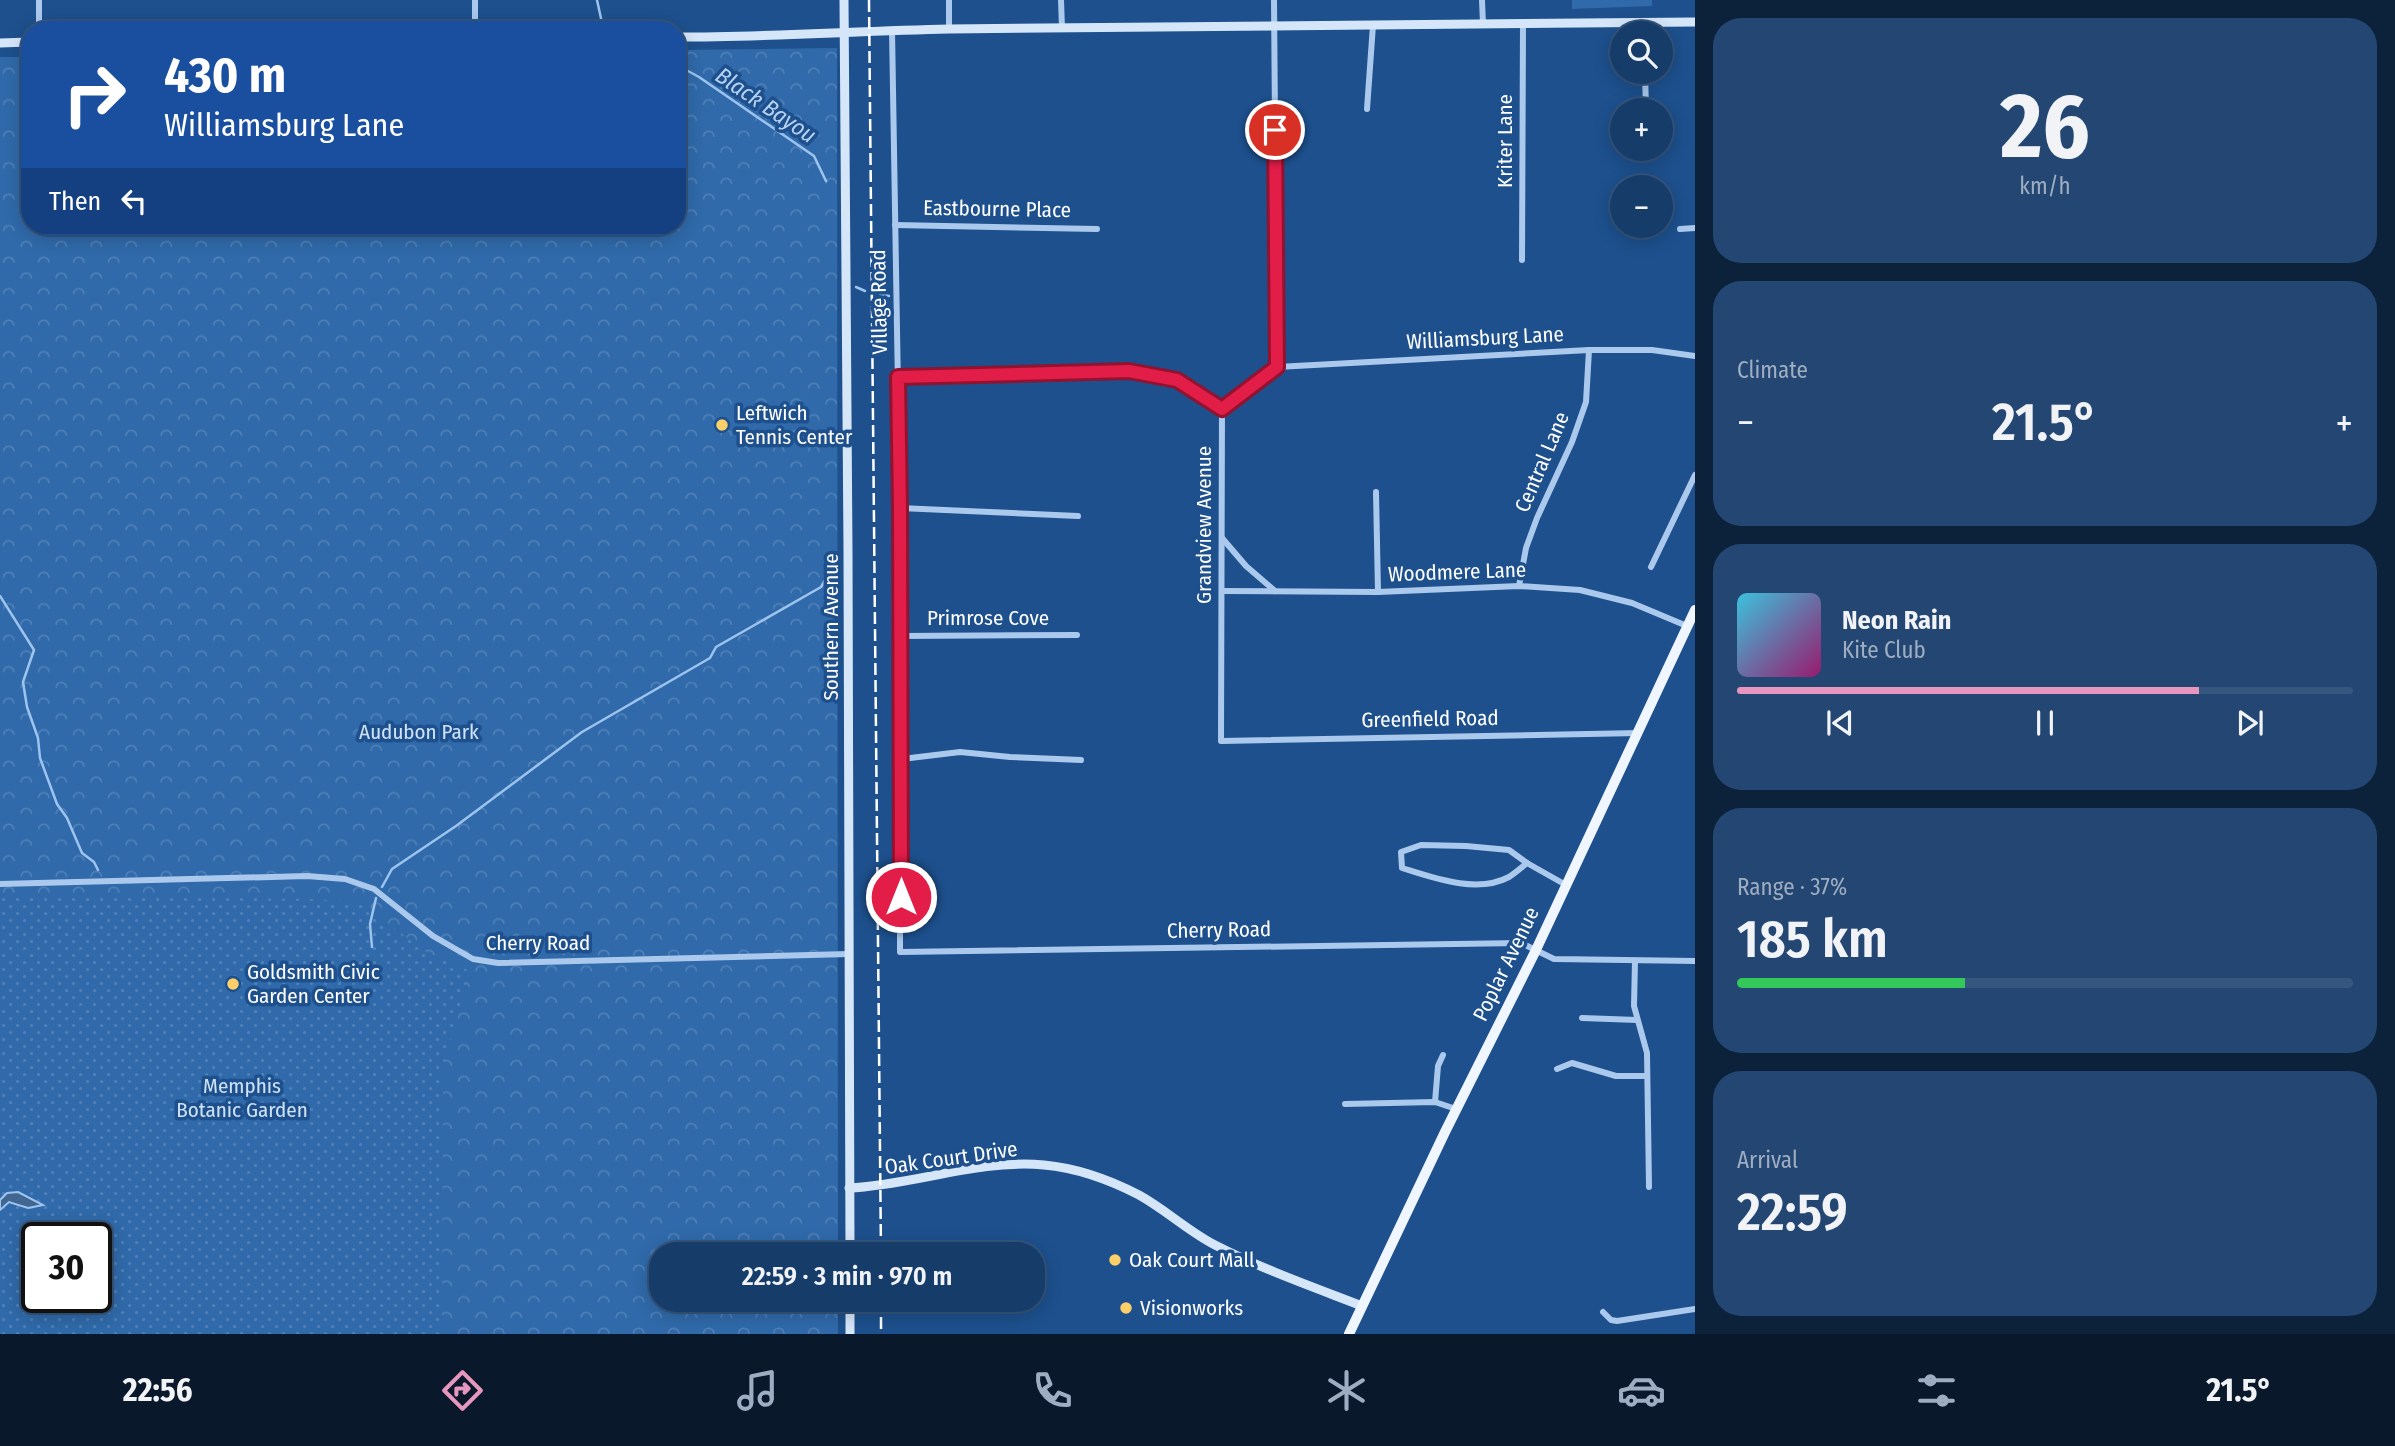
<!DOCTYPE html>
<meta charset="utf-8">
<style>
:root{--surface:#163c6a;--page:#234772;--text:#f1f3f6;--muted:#9eadc1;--line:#35567e;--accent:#e797bd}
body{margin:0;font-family:"Fira Sans Condensed",sans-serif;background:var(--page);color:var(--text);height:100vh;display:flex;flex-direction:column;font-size:26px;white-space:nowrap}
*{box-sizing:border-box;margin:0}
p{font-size:23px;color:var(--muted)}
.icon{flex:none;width:38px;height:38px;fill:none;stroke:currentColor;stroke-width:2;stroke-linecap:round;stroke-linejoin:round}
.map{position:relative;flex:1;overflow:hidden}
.drawer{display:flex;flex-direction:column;gap:18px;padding:18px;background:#0c213a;width:700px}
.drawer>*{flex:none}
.banner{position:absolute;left:21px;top:21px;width:665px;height:214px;border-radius:28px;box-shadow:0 4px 18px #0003,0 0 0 2px var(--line);background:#1a4fa0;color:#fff;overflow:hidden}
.buttons{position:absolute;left:1610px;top:21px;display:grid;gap:14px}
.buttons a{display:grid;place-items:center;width:63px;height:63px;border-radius:50%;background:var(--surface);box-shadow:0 4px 18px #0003,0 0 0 2px var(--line);font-size:35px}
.speed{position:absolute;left:21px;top:1222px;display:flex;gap:14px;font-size:35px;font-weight:700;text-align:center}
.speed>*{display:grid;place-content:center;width:91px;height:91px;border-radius:50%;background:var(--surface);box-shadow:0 4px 18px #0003,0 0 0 2px var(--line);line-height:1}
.speed .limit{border:4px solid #111;border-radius:10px;background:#fff;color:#111}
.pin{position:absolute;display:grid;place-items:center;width:60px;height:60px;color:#fff;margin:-30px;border:4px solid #fff;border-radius:50%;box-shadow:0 2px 7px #0007}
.me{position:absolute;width:77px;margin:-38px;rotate:0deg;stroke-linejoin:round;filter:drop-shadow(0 0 5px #0008)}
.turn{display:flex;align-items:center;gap:24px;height:147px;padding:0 28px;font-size:32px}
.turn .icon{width:91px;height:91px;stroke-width:2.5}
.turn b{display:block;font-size:49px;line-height:60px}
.then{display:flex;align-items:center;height:66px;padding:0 28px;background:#0003;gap:14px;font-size:26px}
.big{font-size:52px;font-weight:600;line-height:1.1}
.drawer .card{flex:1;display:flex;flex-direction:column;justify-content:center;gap:10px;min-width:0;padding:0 24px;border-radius:28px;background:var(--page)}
.drawer .dial{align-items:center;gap:0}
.dial b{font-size:91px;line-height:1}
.song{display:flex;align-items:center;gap:21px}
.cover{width:84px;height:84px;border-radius:10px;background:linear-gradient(135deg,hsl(190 70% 55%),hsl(320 70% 35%))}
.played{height:7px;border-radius:4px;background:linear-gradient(90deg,var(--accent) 75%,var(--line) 75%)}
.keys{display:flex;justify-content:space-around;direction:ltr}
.heat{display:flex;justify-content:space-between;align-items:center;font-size:38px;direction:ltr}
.charge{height:10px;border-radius:5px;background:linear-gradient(90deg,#34c759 37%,var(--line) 0)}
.trip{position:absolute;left:649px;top:1242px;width:396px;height:70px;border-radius:28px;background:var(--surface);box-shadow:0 4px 18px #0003,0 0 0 2px var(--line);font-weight:600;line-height:70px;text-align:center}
.dock{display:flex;height:112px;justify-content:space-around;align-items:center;background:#09182a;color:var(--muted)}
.dock .icon{width:49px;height:49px}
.dock .current{color:var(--accent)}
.dock b{font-size:32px;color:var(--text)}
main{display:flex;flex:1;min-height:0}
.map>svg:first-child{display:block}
</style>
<main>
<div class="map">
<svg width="1695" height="1334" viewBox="0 0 1695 1334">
<defs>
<pattern id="park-crowns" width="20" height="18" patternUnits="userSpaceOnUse" patternTransform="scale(1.75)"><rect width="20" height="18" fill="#306aaa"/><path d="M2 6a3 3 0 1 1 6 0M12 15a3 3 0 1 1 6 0" fill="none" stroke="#4f80b7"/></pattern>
<pattern id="garden-dots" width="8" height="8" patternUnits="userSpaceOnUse" patternTransform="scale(1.75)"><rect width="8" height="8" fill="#306aaa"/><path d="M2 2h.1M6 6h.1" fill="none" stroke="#4f80b7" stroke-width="1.8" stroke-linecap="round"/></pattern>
<pattern id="water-ripples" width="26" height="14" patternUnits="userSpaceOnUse" patternTransform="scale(1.75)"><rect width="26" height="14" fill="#416691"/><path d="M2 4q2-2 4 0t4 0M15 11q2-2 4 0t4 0" fill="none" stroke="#5e7da2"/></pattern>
</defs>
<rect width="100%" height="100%" fill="#1d508d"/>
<!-- grass -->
<path fill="#306aaa" d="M1572 0H1652V6L1572 9Z"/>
<!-- park -->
<path fill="url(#park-crowns)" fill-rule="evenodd" d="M837 48 838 1255H662V1300H838V1334H0V57H30V226H677V50ZM37 1237H96V1297H37Z"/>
<!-- garden -->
<path fill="url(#garden-dots)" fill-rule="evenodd" d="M0 894 312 899 359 902 428 953 470 971 443 1067 442 1334H0ZM37 1237H96V1297H37Z"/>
<!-- water -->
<path fill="url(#water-ripples)" stroke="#9dc4ee" stroke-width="2" d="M18 1192 43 1205 28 1208 9 1202 0 1210V1200L7 1193Z"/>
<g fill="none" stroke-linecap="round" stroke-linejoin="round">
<!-- stream -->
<g stroke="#9dc4ee" stroke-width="2.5">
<path d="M597 0 602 23"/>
<path d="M677 65 699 77 814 156 826 181"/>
<path d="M856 287 865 291"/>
<path d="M880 294 889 296"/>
<path d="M0 596 34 650 23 682 27 707 38 738 40 758 57 804 67 818 82 853 94 862 98 870"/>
<path d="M382 887 392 869 456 826 582 732 710 658 716 647 821 587 831 570"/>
<path d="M372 947 370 924 376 898"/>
</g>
<!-- street -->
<g stroke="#aac9ed" stroke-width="6">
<path d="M39 0V30"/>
<path d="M475 0V30"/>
<path d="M949 0V29"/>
<path d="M1061 0 1062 28"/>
<path d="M1274 0 1277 367 1222 409 1221 741 1639 733"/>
<path d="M1482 0 1483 24"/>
<path d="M892 30 900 508V952L1521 943 1554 959 1695 961"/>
<path d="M1647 33V22"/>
<path d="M1645 72 1646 110"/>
<path d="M1367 109 1373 25"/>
<path d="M895 225 1097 229"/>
<path d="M1680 229 1695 228"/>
<path d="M1522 260 1523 22"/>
<path d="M1277 367 1589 350H1652L1695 356"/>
<path d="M898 377 1129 371 1177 380 1222 409"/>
<path d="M1376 492 1378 592"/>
<path d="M900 508 1078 516"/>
<path d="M1222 538 1246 566 1275 591"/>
<path d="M1651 567 1695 475"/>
<path d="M1519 586 1526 548 1537 518 1572 442 1586 402 1589 350"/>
<path d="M1222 591 1378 592 1519 586 1580 590 1632 603 1687 626"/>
<path d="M899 636 1077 635"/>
<path d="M902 759 960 752 1010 757 1081 760"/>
<path d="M1421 845 1466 846 1509 850 1527 863C1521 868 1515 873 1509 877 1477 894 1434 878 1402 868L1401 852Z"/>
<path d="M1527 863 1566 885"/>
<path d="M0 884 307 876 345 879 374 889 433 936 473 959 498 963 849 954"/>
<path d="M1635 961 1634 1006 1647 1053 1649 1187"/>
<path d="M1582 1018 1637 1020"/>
<path d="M1557 1069 1572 1063 1616 1076H1647"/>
<path d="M1435 1102 1438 1066 1443 1055"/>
<path d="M1345 1104 1435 1102 1456 1109"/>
<path d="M1603 1312 1611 1320 1617 1321 1695 1309"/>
</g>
<!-- secondary -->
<g stroke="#d6e6f9" stroke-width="9">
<path d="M844 0 848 551 850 1255"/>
<path d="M677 37C768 37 858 31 949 29L1695 22"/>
<path d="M0 43 30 42"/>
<path d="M849 1188C914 1185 978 1159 1044 1165 1077 1168 1110 1180 1139 1195 1166 1210 1188 1231 1215 1245 1262 1269 1313 1287 1362 1306"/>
<path d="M850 1300V1334"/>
</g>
<!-- primary -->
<path stroke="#f0f6ff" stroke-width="10" d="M1349 1334 1445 1132 1535 952 1695 610"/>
<!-- rail -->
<g stroke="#fff" stroke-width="2.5" stroke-dasharray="12 5" stroke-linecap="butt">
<path d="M869 0 881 1255"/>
<path d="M881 1300V1334"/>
</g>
</g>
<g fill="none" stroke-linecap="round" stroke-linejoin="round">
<!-- route casing -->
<g stroke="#92132f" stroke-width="18">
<path id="route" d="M901 897 900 508 898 377 1129 371 1177 380 1222 409 1277 367 1275 130"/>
</g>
<!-- route -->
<use href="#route" stroke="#e11d48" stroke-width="12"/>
</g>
<!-- markers -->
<g fill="#fccf68" stroke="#1d508d" stroke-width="2.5">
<circle cx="722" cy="425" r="7"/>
<circle cx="233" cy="984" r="7"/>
<circle cx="1115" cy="1260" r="7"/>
<circle cx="1126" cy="1308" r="7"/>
</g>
<g text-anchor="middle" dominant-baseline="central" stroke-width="7" stroke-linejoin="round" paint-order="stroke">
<!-- street labels -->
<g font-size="21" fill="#fff" stroke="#1d508d">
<text transform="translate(1505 141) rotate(-90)">Kriter Lane</text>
<text transform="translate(997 209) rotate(1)">Eastbourne Place</text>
<text transform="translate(879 302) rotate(-91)">Village Road</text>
<text transform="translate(1485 338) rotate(-3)">Williamsburg Lane</text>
<text transform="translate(1542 462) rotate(-67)">Central Lane</text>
<text transform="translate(1204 525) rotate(-90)">Grandview Avenue</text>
<text transform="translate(1457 572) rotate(-2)">Woodmere Lane</text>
<text x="988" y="618">Primrose Cove</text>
<text transform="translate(831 627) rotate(-90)">Southern Avenue</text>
<text transform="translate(1430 719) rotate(-1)">Greenfield Road</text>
<text transform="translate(1219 930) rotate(-1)">Cherry Road</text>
<text x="538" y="943">Cherry Road</text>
<text transform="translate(1506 964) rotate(-64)">Poplar Avenue</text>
<text transform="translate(951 1158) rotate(-8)">Oak Court Drive</text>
</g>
<!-- poi labels -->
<g font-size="21" fill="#fff" stroke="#1d508d" text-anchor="start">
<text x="736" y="413">Leftwich<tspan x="736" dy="24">Tennis Center</tspan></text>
<text x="247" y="972">Goldsmith Civic<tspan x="247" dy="24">Garden Center</tspan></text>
<text x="1129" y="1260">Oak Court Mall</text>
<text x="1140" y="1308">Visionworks</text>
</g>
<!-- park labels -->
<g font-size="21" fill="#cfe3f9" stroke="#1d508d">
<text x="419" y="732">Audubon Park</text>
<text x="242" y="1086">Memphis<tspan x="242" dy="24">Botanic Garden</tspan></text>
</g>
<!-- water labels -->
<g font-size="23" font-style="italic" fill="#b6d3f4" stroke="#1d508d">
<text transform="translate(766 105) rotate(34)">Black Bayou</text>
</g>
</g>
</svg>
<div class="buttons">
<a><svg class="icon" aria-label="search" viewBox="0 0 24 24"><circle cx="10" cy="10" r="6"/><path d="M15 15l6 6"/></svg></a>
<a>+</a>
<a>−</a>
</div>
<div class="speed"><div class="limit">30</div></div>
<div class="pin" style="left:1275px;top:130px;background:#d93025"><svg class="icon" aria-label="arrive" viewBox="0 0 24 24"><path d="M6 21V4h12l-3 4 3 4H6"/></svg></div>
<svg class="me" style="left:901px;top:897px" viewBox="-20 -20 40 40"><circle r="17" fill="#e11d48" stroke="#fff" stroke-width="3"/><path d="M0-11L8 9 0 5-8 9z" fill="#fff"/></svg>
<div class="trip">22:59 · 3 min · 970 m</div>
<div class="banner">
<div class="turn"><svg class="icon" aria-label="right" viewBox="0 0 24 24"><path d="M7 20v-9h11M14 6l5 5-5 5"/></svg><div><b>430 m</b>Williamsburg Lane</div></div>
<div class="then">Then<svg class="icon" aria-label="left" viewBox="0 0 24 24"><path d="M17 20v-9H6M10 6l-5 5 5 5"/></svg></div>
</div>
</div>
<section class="drawer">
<div class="card dial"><b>26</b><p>km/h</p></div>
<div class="card"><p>Climate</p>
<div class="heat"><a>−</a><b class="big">21.5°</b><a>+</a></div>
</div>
<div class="card">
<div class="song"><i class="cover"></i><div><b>Neon Rain</b><p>Kite Club</p></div></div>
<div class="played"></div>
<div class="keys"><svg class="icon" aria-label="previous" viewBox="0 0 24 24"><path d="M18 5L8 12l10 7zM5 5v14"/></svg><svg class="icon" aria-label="pause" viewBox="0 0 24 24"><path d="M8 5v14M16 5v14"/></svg><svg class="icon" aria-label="next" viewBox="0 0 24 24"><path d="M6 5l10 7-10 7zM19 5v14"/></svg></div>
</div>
<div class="card"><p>Range · 37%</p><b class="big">185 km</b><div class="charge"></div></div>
<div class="card"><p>Arrival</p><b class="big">22:59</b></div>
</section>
</main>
<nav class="dock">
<b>22:56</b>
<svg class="icon current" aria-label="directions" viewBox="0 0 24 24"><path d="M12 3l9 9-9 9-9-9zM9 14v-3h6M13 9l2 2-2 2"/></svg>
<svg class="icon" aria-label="music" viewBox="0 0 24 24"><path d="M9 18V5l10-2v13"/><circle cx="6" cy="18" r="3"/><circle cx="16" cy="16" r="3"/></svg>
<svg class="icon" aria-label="phone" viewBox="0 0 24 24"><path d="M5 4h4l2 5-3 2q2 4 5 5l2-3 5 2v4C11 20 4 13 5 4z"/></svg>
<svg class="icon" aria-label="climate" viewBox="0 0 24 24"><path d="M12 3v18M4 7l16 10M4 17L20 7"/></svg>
<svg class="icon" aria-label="car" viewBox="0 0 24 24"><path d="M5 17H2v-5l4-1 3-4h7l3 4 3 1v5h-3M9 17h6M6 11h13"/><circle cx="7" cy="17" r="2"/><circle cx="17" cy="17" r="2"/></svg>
<svg class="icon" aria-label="filters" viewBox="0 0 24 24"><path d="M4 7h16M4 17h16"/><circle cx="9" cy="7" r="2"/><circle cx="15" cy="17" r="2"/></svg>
<b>21.5°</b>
</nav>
